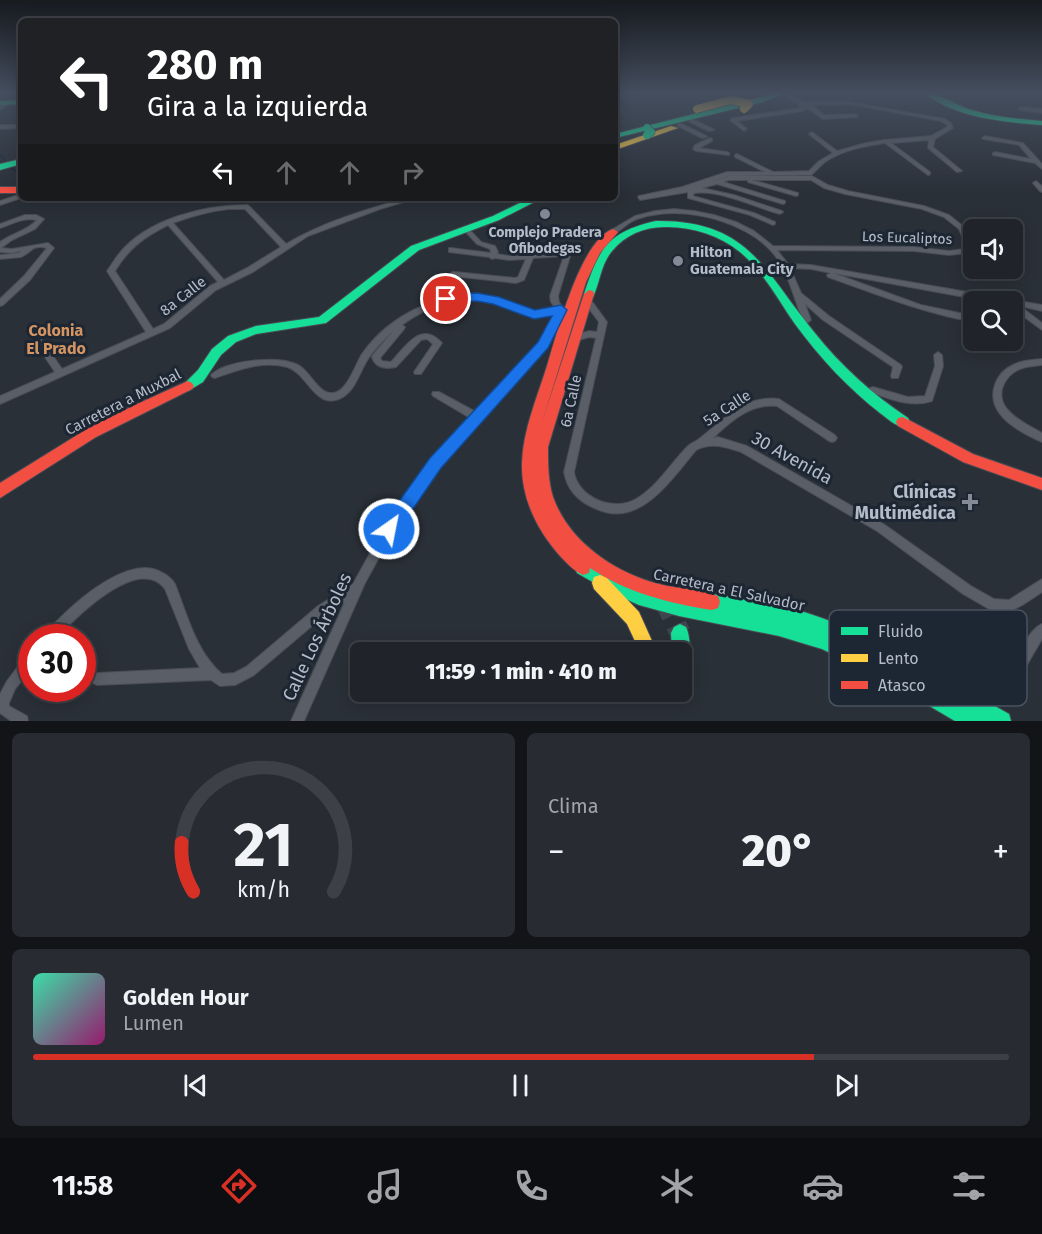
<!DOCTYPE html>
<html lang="es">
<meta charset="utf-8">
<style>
:root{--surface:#20242a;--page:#282c32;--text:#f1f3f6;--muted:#a2a4a8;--line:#3d4147;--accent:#d93025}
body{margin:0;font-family:"Fira Sans",sans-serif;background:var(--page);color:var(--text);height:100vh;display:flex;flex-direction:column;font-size:22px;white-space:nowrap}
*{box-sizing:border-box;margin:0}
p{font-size:20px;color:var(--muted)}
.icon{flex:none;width:33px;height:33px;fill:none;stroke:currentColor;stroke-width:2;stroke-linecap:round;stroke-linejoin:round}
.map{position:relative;height:721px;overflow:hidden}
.panel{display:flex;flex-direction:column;gap:12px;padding:12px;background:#121417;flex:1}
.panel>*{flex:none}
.hud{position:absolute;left:18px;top:18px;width:600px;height:183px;border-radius:9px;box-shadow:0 3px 15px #0003,0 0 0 2px var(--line);background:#202124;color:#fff;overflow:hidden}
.tools{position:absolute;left:963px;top:219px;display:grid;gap:12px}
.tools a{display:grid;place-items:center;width:60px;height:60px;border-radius:9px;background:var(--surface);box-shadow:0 3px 15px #0003,0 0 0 2px var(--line);font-size:30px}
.speed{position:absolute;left:18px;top:624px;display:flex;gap:12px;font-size:30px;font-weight:700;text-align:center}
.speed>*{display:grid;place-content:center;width:78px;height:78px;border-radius:50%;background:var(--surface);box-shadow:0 3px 15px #0003,0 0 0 2px var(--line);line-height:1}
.speed .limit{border:9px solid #d22;background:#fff;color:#111}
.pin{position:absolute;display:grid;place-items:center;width:51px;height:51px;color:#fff;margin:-26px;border:3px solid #fff;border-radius:50%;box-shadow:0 2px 6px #0007}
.me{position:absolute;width:66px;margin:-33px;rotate:33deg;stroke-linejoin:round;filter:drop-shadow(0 0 4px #0008)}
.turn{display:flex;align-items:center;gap:21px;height:126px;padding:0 30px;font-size:27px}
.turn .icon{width:78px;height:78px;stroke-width:2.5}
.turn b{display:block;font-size:42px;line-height:51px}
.lanes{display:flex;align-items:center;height:57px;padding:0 30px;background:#0003;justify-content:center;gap:30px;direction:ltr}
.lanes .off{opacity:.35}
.big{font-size:45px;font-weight:800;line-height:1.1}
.panel .card{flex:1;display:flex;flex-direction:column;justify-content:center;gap:9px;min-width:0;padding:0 21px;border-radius:9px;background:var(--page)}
.panel .dial{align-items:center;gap:0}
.dial svg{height:156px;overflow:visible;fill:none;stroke:var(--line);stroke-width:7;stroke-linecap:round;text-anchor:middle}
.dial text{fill:var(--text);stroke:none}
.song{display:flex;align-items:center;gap:18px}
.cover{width:72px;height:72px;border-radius:9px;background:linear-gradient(135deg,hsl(160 70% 55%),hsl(320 70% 35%))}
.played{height:6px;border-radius:3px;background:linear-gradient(90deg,var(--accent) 80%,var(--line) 80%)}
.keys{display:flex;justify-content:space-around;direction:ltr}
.heat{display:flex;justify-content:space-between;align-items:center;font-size:33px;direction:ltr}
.panel .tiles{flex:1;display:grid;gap:12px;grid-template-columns:1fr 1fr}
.card:last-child{grid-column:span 2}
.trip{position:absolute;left:350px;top:642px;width:342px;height:60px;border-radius:9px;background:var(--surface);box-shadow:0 3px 15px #0003,0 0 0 2px var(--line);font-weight:800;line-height:60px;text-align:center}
.tab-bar{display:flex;height:96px;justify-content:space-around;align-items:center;background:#0d0e11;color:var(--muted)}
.tab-bar .icon{width:42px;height:42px}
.tab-bar .on{color:var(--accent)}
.tab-bar b{font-size:27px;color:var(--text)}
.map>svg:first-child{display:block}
</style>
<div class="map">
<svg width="1042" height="721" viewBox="0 0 1042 721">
<rect width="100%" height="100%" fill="#2a3038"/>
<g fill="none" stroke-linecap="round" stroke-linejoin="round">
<!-- stream -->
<g stroke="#19273c" stroke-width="1.5">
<path d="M0 155 4 159"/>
<path d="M7 166 21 174"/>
</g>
<!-- highway-tunnel -->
<path stroke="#3f454e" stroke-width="21" stroke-dasharray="21 10" stroke-linecap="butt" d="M663 597 680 633"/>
<!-- street casing -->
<g stroke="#484c55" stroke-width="2">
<g id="street">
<path d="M784 92H788L797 99 805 102H849L945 119 951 123 953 128 935 139 933 147 962 171 957 172 928 148 929 140 891 143 930 172V174L928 175 885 143C864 146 843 150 825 162 820 166 816 171 811 175L728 176 709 182 729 176H812L828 185 848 191 924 206 949 215 964 227 972 246 968 253 949 255 914 251 777 250 788 264 811 265 1042 305V311L1020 306 1042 323V330L1012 308V302H992L833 273 921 305 974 316V322C923 313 876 294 828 277L827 275 831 273 811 269 790 268 801 293 829 316 901 365 902 367 898 378H892L891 376 893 367 823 320 805 304 811 320 807 323 804 322C795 303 791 281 780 263 758 225 694 207 653 215 646 216 638 218 631 222 624 226 617 235 608 234V232L635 216 655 211 674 209 694 211 714 215 736 222 754 231 773 246 914 247 949 251 964 249 966 246 959 229 944 217 922 209 845 194 824 188 811 180H752L798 193V195L796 196 748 182V180H729L723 182 785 201V203L783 204 717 184 702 188 734 195 782 211 783 212 780 214C755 207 718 189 694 193L693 196 754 213 775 222V224L773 225 750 215 688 198V192L640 200 638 197 639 196 682 187 727 172H765L735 157V155L737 154 773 172 809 171 819 161 833 153 810 135 809 134 812 132 837 151 866 143 884 140 931 136 947 127V125L941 121 849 104 812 105 824 115 855 114 858 116 857 117 823 119 804 106 806 109 803 111 737 121 747 129 744 131 730 120 733 118 800 108 798 103 793 101Z"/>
<path d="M9 101 13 102 0 110V106Z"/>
<path d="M1021 107 1042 109V113L1019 110 1018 109Z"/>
<path d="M692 119 713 129 714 130 709 131 690 122 689 121Z"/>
<path d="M680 123 706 136 707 137 702 138 678 126 677 125Z"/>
<path d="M0 125H19L21 126V128L0 129Z"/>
<path d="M985 136 1023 143 1042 164V169L1035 163 993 155V153L995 152 1031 159 1019 145 983 139 982 138Z"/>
<path d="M710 138 712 139V141L699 148 727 152 729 153V155L696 151 693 149 695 145Z"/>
<path d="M1036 181 1042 186V192L1040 191 1033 183Z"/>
<path d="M21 194V198L0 205V201Z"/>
<path d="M407 198H417L380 209 308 236 253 272 216 290 170 328 0 404V396L55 372 36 344 35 342 36 340H42L62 369 146 332 107 271C111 266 114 260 118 255 146 219 204 205 247 205L249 206 286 244C321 223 367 209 407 198ZM229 209H245L281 247 247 268 224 280 173 223C192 216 210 211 229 209ZM168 225 218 282 210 286 164 324 153 329 115 271C129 248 144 237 168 225Z"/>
<path d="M25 215H36L44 219 35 229 12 240 1 248 12 249 48 243 54 248 30 280 3 305 0 306V299L24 276 47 248C32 244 32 252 21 257L0 259V255L19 253 21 251 12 253 0 252V242C12 233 27 231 37 220 23 217 13 224 0 228V224Z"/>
<path d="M466 227 468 228 481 242 495 246 498 252 497 254 509 256 570 251 571 253 558 296 559 302 563 307 568 308 569 310 568 312 563 313 546 347 438 466 393 532 365 583 304 721H291L345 602 326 614 254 675 235 685 220 686 211 680 97 685 93 683 91 679 93 675 97 673 200 668 189 649 165 589C139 554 76 617 57 638H43C47 629 55 623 61 617 82 596 131 555 161 572 167 575 171 578 175 584 187 614 196 652 222 674L234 673 246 667 318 606 353 584 385 526 432 460 470 418 433 396 432 394 433 392H439L476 412 540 343 555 313C550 315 543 316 537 317 521 317 508 307 494 303 462 294 427 306 402 325L405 327 404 329 380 358 382 361 391 362C406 346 421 320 442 343L421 374H415L414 372 433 344 427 339 421 340 396 367C386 369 375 368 372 357L373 355 393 331C384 340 375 348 368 359 360 371 356 389 343 397 316 413 308 373 287 367 262 360 238 370 215 378L212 377 211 375C226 360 279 355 298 365 310 371 319 395 333 393 347 392 355 365 362 354 376 334 396 318 418 308 441 297 468 292 494 297 507 301 519 310 533 311 540 312 548 309 555 308L551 302 550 296 564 256 533 258 524 280 516 283 452 276 451 274 452 272H455L515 278 518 277 526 259 509 260 495 258 492 259 489 257 449 252V248H451L491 253 490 249 477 244 463 229Z"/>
<path d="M588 299 591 300 607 322 574 472C578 498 614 512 636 499 658 486 670 464 688 446 691 443 695 442 699 439 725 419 743 395 779 399L835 435 837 438 835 441 832 442 829 441 777 406C751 403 731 421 713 438L718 437 747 446 885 525 971 586 994 599 1009 600 1042 579V592C1025 603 1011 617 989 609L963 594 877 531 741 452C726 447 712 442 696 450 675 475 644 523 605 512 601 511 596 509 592 507 577 500 567 489 564 472L596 338 589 337 576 341 572 338 573 336 589 331 597 332 599 322 584 302Z"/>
<path d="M938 352 942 355 943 366 932 401C910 408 891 399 870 392L869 390 870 388 873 387 908 397 925 396 935 366 934 355Z"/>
<path d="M1042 359V365C1036 366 1029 366 1023 368 1006 373 994 393 1007 409 1016 420 1030 426 1042 433V442C1028 436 1009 426 1000 414 986 396 995 372 1015 364 1023 360 1033 360 1042 359Z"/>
<path d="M1042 624V639L1021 675 1009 687 998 690 955 669 953 665 955 661 959 659 998 678C1021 668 1021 634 1042 624Z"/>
<path d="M32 651V668L15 689 9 703V706L27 716 28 721H11L0 713V694L7 681 28 653Z"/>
</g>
</g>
<!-- fast casing -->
<g stroke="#484c55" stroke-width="2">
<g id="fast">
<path d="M777 92H787L763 102 615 138V134L757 98Z"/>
<path d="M923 92C936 91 957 106 972 110 994 117 1018 119 1042 121V125C1003 122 955 118 923 92Z"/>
<path d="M21 100V104L0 105V101Z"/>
<path d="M21 159V164L0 170V164Z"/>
<path d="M530 198H542L499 220 419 250 326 323 256 334 236 342 221 355 203 382 188 391 184 389 182 386 198 370 212 349 228 336 256 326 319 317 411 246 493 216Z"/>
<path d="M656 221C749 220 763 270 814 332 841 366 872 394 908 418L910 422 908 426C898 429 888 419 880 413 848 388 820 358 795 324 778 300 764 272 740 252 719 235 691 226 664 227 644 227 625 235 612 251 601 264 600 282 593 297H585L584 294C599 249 607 232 656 221Z"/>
<path d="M583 559 639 589 705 605 704 602 706 596 712 594C744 599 776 603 807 613 879 636 943 677 1009 714L1011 721H955L882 678 822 649 779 636 679 616 639 605 612 593 577 573 575 567 577 561Z"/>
<path d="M680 624 686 627C690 636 691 649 687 658L681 661V652H672L671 633 674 627Z"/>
</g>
</g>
<!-- slow casing -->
<g stroke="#484c55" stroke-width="2">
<g id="slow">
<path d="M671 126 678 128 615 150V145Z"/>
<path d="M600 575 606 577 639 612 657 652H640L627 624 594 589 592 583 594 577Z"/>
</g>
</g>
<!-- jam casing -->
<g stroke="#484c55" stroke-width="2">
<g id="jam">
<rect x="0" y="187" width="21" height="6"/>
<path d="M613 229 618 232 600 253 586 282 542 422 584 294 589 290 593 291 594 294 548 447C548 464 548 481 553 497 569 542 615 573 659 584 678 589 700 589 718 596L720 602 718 608 712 610C668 603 628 593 590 568L589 573 583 575C574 571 568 564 562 558 538 532 521 499 522 463 523 430 537 398 547 366 557 334 580 241 613 229Z"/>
<path d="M188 381 192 383 194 386 192 389 96 437 0 498V483L87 429 135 405Z"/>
<path d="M903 417 973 454 1042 478V490L963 462 898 426 896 422 898 418Z"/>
</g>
</g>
<!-- street -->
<use href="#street" fill="#5a5e66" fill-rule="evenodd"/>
<!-- fast -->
<use href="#fast" fill="#16e098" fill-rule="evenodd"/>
<!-- slow -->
<use href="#slow" fill="#ffcf43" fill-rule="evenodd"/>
<!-- jam -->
<use href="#jam" fill="#f24e42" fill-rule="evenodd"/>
<!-- fast-bridge casing -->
<g stroke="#484c55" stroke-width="9" stroke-linecap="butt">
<path id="fast-bridge" d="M647 128 651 132 647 135"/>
</g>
<!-- slow-bridge casing -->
<g stroke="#484c55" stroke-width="9" stroke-linecap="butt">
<path id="slow-bridge" d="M697 109 731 100 749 104 744 109"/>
</g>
<!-- fast-bridge -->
<use href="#fast-bridge" stroke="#16e098" stroke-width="8"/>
<!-- slow-bridge -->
<use href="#slow-bridge" stroke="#ffcf43" stroke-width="8"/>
</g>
<!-- sky -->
<linearGradient id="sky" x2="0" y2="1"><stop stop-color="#171a1f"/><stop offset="0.48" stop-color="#444e5e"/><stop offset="1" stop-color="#444e5e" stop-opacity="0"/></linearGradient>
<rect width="1042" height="193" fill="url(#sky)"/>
<!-- route -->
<path fill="#1a73e8" stroke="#114b97" stroke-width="1.5" d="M477 293 499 297 535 310 561 305 567 310 548 348 441 468 395 535 389 538 383 535 381 529 383 524 430 458 538 342 552 316 534 319 493 304 477 301 446 303 440 299 446 294Z"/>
<!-- markers -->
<g fill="#848b96" stroke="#1d2633" stroke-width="2">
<circle cx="545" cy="214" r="6"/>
<circle cx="678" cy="261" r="6"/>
<path d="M967 493h6v6h6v6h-6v6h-6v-6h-6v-6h6z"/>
</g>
<g text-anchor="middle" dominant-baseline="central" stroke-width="6" stroke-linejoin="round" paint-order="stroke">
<!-- far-poi labels -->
<g font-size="14" font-weight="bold" fill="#b4bcc9" stroke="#1d2633">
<text x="545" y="232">Complejo Pradera<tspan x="545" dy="16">Ofibodegas</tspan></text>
</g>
<!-- far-street labels -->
<g font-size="14" fill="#b4bcc9" stroke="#1d2633">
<text transform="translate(907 238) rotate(2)">Los Eucaliptos</text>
</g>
<!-- poi labels -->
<g font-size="15" font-weight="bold" fill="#b4bcc9" stroke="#1d2633" text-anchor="start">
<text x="690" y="252">Hilton<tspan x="690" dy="17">Guatemala City</tspan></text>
</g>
<!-- street labels -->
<g font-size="15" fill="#b4bcc9" stroke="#1d2633">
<text transform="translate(183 296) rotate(-38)">8a Calle</text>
<text transform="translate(571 401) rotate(-78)">6a Calle</text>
<text transform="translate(123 402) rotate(-27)">Carretera a Muxbal</text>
<text transform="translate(727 408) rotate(-33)">5a Calle</text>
<text transform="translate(729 590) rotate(12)">Carretera a El Salvador</text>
</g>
<!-- neighbourhood labels -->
<g font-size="16" font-weight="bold" fill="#d59563" stroke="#1d2633">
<text x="56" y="330">Colonia<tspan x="56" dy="18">El Prado</tspan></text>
</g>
<!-- near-street labels -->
<g font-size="18" fill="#b4bcc9" stroke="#1d2633">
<text transform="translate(792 458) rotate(29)">30 Avenida</text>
<text transform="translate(317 637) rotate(-65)">Calle Los Árboles</text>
</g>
<!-- near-poi labels -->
<g font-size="18" font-weight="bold" fill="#b4bcc9" stroke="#1d2633" text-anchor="end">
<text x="956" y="492">Clínicas<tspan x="956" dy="21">Multimédica</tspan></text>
</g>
</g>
<!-- legend -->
<rect x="829" y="610" width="198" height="96" rx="9" fill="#1d2633" stroke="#4a5360" stroke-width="1.5"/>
<rect x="841" y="627" width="27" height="8" fill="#16e098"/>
<rect x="841" y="654" width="27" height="8" fill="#ffcf43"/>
<rect x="841" y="681" width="27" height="8" fill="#f24e42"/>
<g font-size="16" fill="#b4bcc9">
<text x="878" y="637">Fluido</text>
<text x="878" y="664">Lento</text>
<text x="878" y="691">Atasco</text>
</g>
</svg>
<div class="tools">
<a><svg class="icon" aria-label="sound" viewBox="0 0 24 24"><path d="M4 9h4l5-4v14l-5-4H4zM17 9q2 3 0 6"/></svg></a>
<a><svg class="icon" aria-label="search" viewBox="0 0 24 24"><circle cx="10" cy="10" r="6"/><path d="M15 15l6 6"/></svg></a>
</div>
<div class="speed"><div class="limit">30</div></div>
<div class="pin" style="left:446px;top:299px;background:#d93025"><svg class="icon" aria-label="arrive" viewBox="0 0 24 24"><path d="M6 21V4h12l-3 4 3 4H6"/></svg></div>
<svg class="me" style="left:389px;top:529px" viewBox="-20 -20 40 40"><circle r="17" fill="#1a73e8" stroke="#fff" stroke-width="3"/><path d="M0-11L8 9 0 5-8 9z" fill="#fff"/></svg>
<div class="trip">11:59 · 1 min · 410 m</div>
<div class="hud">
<div class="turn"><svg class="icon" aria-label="left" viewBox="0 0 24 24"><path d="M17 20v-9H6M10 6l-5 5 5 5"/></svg><div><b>280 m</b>Gira a la izquierda</div></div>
<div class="lanes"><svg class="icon" aria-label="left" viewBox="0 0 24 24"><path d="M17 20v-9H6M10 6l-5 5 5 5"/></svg><svg class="icon off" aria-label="ahead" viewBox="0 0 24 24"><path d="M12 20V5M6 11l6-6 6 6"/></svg><svg class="icon off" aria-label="ahead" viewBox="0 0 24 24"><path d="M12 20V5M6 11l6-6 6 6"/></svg><svg class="icon off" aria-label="right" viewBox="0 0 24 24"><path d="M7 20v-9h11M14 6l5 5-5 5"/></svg></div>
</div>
</div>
<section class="panel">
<div class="tiles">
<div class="card dial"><svg viewBox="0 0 100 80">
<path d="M14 69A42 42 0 1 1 86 69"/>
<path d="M14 69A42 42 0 0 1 8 44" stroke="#d93025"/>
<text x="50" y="56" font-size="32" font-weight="700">21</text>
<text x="50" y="72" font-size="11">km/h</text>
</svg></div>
<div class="card"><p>Clima</p>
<div class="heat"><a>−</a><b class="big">20°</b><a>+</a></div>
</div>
<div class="card">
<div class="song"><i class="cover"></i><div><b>Golden Hour</b><p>Lumen</p></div></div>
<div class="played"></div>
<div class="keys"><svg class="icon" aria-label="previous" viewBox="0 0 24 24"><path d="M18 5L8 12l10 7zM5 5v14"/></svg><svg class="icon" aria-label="pause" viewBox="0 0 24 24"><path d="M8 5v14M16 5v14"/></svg><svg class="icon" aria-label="next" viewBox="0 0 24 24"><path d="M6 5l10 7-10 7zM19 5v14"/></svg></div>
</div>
</div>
</section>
<nav class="tab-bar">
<b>11:58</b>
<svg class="icon on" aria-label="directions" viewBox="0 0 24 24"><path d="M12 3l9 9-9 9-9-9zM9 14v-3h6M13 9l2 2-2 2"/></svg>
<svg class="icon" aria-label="music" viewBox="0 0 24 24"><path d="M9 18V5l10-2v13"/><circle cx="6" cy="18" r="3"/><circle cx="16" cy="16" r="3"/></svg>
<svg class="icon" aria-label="phone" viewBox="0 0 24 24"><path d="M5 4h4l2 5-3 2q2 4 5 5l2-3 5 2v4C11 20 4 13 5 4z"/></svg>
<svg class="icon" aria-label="climate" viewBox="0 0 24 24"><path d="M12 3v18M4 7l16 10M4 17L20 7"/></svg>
<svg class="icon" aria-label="car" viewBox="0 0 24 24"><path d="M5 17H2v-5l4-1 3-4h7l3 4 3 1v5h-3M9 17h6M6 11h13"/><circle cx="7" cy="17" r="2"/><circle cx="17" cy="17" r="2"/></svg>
<svg class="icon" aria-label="filters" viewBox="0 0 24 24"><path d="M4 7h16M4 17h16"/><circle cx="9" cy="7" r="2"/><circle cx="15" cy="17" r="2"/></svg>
</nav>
